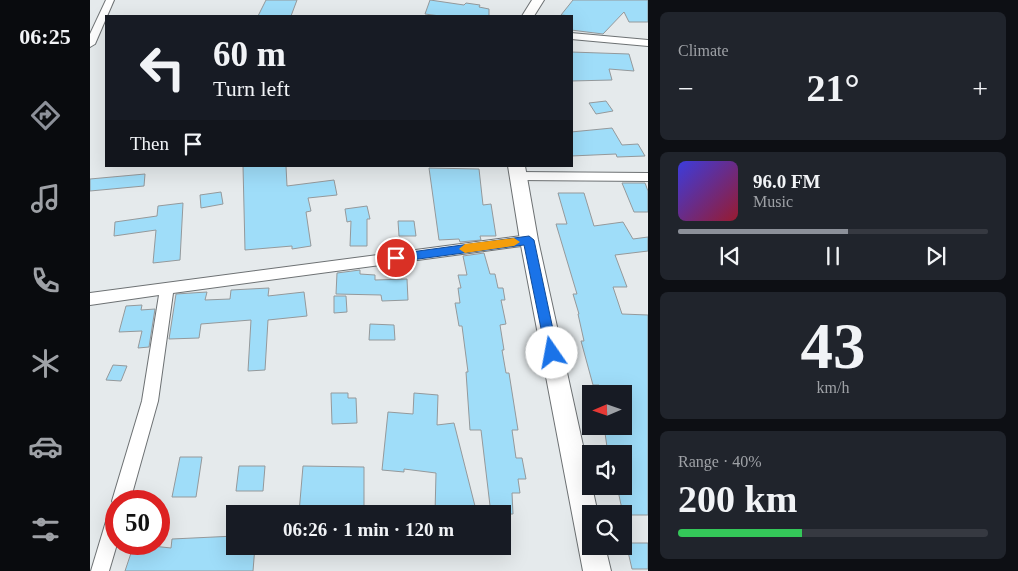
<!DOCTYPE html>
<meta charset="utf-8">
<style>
:root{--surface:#171b24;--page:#20242c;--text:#f1f3f6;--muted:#9ea1a6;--line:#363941;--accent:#8c9099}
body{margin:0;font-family:"Times New Roman",serif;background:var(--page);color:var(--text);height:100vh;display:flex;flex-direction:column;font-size:19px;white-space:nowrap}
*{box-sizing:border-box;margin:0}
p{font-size:16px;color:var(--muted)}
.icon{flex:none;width:28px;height:28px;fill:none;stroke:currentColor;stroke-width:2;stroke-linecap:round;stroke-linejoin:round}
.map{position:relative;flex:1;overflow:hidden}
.sheet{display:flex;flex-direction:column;gap:12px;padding:12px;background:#0d0f14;width:370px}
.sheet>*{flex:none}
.top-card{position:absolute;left:15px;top:15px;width:468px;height:152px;border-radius:0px;box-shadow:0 5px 20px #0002;background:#171b24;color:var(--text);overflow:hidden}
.needle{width:32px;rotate:268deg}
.fabs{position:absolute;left:492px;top:385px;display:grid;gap:10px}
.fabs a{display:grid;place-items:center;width:50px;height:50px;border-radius:0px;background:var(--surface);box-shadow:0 5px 20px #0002;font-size:25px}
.speed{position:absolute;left:15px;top:490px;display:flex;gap:10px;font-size:25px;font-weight:700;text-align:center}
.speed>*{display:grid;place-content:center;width:65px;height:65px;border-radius:50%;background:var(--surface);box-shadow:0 5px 20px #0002;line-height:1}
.speed .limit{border:8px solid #d22;background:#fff;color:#111}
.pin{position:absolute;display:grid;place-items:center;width:42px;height:42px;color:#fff;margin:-21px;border:2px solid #fff;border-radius:50%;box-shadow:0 1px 5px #0007}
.me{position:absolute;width:55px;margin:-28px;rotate:348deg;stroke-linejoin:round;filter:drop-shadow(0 0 4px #0008)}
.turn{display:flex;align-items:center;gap:18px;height:105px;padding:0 25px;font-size:22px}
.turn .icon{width:65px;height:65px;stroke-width:2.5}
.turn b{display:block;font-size:35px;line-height:42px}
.then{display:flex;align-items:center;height:48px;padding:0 25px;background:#0003;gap:10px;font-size:19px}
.big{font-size:38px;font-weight:700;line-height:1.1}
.sheet .widget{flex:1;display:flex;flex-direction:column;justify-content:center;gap:8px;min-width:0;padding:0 18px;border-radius:8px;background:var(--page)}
.sheet .dial{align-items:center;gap:0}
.dial b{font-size:65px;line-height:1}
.song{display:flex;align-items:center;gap:15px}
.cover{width:60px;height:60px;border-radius:8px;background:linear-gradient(135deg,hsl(240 70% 55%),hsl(350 70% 35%))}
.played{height:5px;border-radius:2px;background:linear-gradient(90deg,var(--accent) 55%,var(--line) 55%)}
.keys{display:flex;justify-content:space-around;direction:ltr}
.heat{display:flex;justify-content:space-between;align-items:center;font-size:28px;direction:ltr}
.charge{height:8px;border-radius:4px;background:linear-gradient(90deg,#34c759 40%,var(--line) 0)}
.trip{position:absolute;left:136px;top:505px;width:285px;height:50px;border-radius:0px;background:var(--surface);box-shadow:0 5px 20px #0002;font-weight:700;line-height:50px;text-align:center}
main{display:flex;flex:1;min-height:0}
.menu{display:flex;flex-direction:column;width:90px;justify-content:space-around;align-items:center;background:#090b0e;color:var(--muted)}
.menu .icon{width:35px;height:35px}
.menu .current{color:var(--accent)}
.menu b{font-size:22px;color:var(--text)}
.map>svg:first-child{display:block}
</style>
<main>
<nav class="menu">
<b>06:25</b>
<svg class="icon current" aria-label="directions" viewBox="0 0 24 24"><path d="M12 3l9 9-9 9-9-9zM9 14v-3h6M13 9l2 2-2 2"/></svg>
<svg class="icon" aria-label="music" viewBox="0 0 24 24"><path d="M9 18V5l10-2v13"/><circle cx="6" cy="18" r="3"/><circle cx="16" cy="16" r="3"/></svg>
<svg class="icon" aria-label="phone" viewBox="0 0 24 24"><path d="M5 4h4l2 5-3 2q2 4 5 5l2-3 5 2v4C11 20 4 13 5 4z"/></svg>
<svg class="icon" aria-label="climate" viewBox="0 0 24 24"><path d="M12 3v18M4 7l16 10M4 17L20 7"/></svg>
<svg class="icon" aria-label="car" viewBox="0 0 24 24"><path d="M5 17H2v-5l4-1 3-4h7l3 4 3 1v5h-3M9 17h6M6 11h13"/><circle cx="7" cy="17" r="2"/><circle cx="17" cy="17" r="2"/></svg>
<svg class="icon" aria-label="filters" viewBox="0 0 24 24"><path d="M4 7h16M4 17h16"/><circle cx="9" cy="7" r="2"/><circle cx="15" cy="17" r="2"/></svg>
</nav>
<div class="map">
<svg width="558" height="571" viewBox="0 0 558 571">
<rect width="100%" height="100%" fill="#e5eaec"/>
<!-- building -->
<g fill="#9fddf9" stroke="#95999b">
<path d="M176 0H207L201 16H168Z"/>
<path d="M340 0 374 5 376 3 390 5 389 7 399 9V16H350L335 14Z"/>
<path d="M483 0H558V22H539L534 12 513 34 481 30V16L471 15Z"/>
<path d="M481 52 539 54 544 71 519 69 522 80 481 81Z"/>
<path d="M516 101 523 111 506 114 499 103Z"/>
<path d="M522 128 532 145 548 144 555 156 527 157 526 154 481 156V132Z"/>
<path d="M153 166H196L197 186 244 180 247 195 218 198 221 211 216 212 221 246 202 249V246L155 250Z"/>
<path d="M339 168 389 169 393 205 401 204 406 236H390L391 240 370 242 369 239 349 240Z"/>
<path d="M55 174 54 186 0 191V179Z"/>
<path d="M532 183H555L558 191V212H544Z"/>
<path d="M131 192 133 204 111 208 110 195Z"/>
<path d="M468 193H494L504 226 533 222 543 239 558 237V251L525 255 537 287H523L532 314 558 315V515H534L533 514 527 486H538L534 470V454H518L514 426H534V394H511L509 385H503L491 341H494L488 314H489L483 294H487L466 224H477Z"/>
<path d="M93 203 90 260 63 263 66 230 24 236 25 222 67 216 68 206Z"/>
<path d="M277 206 280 219H277V246H260L261 221 257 222 255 209Z"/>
<path d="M308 221H324L326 236H309Z"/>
<path d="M394 253 400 274H405L408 288H413L415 300H411L416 324 410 325 414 350H412L416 373H419L428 430H422L426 458H432L436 479H428L430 493H422L423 514H401L391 430H380L376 372H378L372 326H369L365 303H370L368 288H371L368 275H377L373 256Z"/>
<path d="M270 270V274L285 275V280L317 279 318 300 292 301 291 295 246 294 247 273Z"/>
<path d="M179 288 178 296 214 292 217 316 178 320 175 370 158 371 161 320 111 324 109 338 79 339 86 294 117 292 115 300 140 299 141 290Z"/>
<path d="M244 296H256L257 312 244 313Z"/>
<path d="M52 305 51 310 65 309 59 347 48 348 52 331 29 332 36 306Z"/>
<path d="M280 324 304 325 305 340H279Z"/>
<path d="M23 365 37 366 31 381 16 380Z"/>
<path d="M241 393H258V398H266L267 423 242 424Z"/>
<path d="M324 393 348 395 347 425 364 423 387 514H345L346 473 314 469V472L292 470 298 412 323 414Z"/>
<path d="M90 457H112L106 497H82Z"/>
<path d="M149 466H175L173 491H146Z"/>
<path d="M213 466 274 467V514L209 513Z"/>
<path d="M145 536V546H165L163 571H35L44 544 81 548 82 539Z"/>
<path d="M536 543H558V569H542Z"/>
</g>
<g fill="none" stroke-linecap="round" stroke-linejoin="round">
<!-- minor casing -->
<g stroke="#6d7173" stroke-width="2">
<g id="minor">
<path d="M16 0H24L5 44 0 47V34Z"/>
<path d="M481 33 558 40V46L481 39Z"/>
<path d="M427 172 558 173V181L427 180 421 176Z"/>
<path d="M439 235 444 236 445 240 444 244 439 245 83 293 68 401 40 501H26V508L25 507 22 501 52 401 69 295 0 305V293Z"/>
<path d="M26 509 27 544 19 571H1L17 518 20 512Z"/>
</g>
</g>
<!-- secondary casing -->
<g stroke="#6d7173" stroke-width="2">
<g id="secondary">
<path d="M442 0H454L444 16H432Z"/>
<path d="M418 166H435L448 240 508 514H501V546H515L521 571H493L430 240Z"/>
</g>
</g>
<!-- minor -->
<use href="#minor" fill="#fff" fill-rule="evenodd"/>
<!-- secondary -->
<use href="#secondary" fill="#fff" fill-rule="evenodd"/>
</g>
<!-- route -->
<path fill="#1a73e8" stroke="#114b97" d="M439 236 444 240 468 353 467 357 462 358 458 357 456 353 434 245 306 262 300 258 306 254Z"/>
<!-- slow -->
<path fill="#f59e0b" d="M424 238 430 242 424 246 375 253 369 249 375 244Z"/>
</svg>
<div class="fabs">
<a><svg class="needle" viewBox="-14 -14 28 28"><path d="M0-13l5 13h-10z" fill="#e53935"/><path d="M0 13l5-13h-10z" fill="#9ea1a6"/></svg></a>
<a><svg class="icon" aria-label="sound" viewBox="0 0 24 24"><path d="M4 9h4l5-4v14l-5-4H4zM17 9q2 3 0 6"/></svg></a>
<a><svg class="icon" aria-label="search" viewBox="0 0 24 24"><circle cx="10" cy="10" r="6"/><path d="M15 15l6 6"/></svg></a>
</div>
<div class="speed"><div class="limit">50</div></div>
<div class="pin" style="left:306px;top:258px;background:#d93025"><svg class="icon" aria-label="arrive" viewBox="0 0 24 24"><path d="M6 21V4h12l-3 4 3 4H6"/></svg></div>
<svg class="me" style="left:462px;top:353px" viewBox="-20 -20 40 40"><circle r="19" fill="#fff"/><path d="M0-13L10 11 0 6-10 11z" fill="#1a73e8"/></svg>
<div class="trip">06:26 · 1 min · 120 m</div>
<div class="top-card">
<div class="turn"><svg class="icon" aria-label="left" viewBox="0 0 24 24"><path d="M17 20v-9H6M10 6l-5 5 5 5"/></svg><div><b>60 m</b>Turn left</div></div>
<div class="then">Then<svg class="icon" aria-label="arrive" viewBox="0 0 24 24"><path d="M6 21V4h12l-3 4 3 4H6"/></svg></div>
</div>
</div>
<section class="sheet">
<div class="widget"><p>Climate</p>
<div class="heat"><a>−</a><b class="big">21°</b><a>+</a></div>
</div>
<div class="widget">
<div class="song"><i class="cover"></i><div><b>96.0 FM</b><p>Music</p></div></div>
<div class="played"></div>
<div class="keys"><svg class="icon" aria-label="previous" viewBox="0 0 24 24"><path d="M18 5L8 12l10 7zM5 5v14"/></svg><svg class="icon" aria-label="pause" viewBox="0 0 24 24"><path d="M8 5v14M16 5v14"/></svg><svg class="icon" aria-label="next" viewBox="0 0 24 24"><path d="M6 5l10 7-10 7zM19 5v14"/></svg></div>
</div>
<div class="widget dial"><b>43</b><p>km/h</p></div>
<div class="widget"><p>Range · 40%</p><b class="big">200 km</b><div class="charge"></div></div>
</section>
</main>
